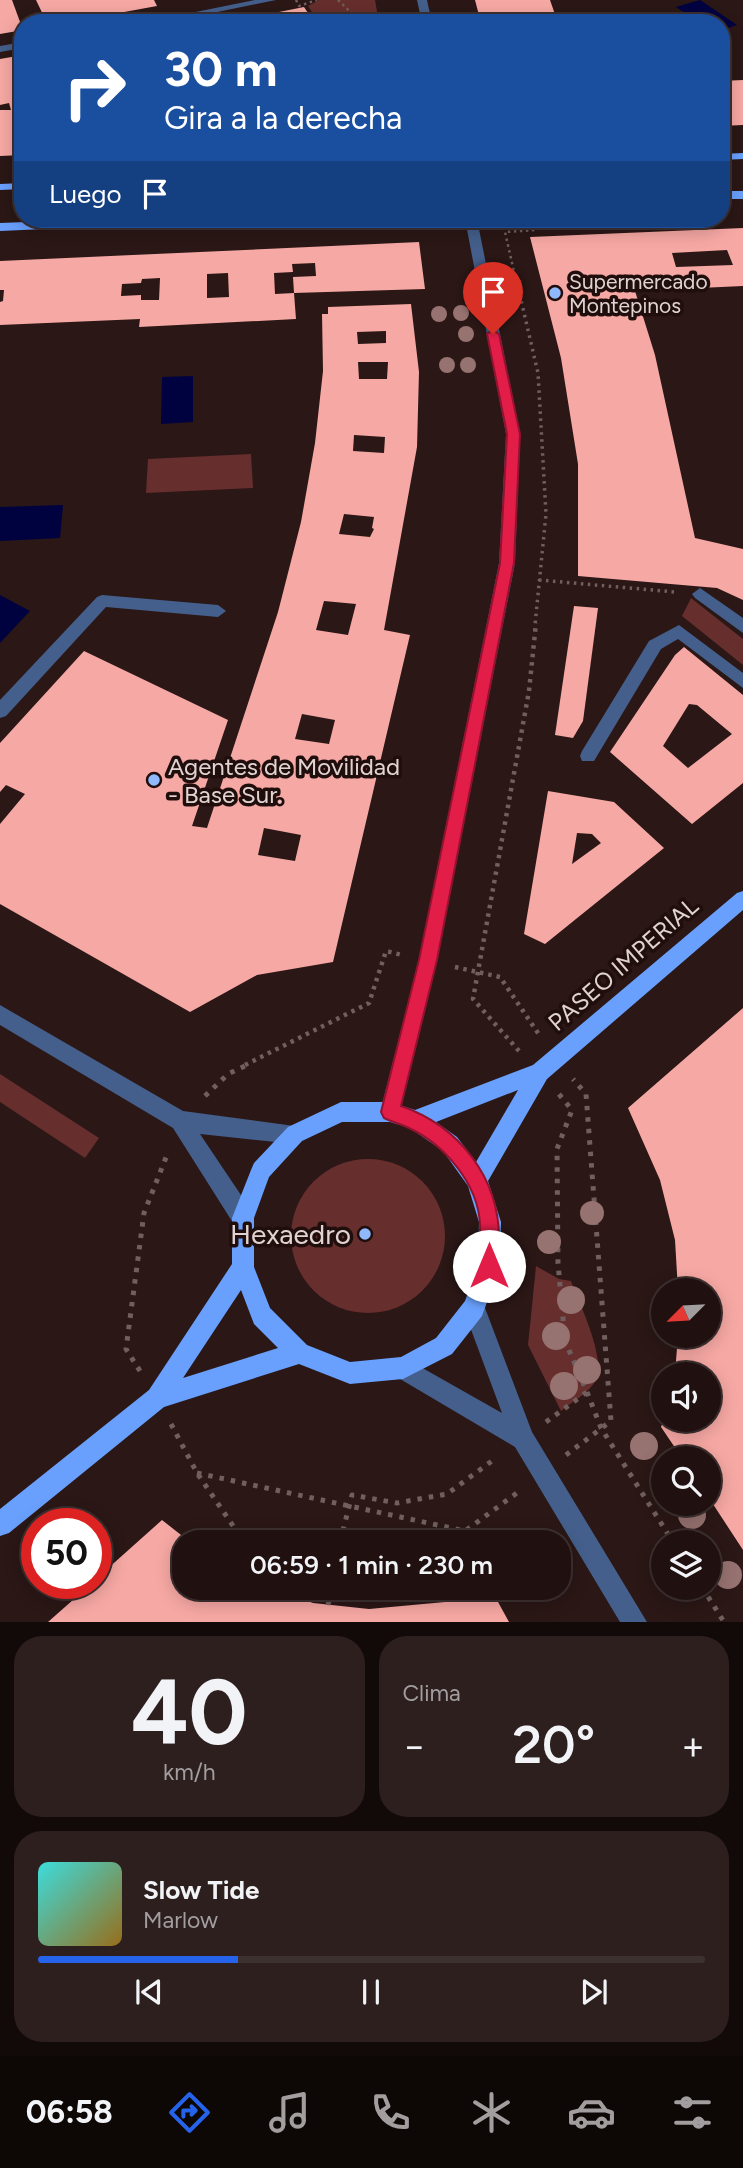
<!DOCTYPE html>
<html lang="es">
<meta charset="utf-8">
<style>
:root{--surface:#201110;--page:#2d1f1e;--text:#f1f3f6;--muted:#a29d9f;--line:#3d3130;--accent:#2563eb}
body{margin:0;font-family:Figtree,sans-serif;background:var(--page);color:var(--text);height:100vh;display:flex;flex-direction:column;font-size:26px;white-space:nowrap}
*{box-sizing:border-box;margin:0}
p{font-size:23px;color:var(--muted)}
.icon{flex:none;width:38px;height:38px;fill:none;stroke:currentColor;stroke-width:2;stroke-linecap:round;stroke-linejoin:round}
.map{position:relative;height:1622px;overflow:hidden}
.drawer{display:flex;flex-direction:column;gap:14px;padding:14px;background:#120909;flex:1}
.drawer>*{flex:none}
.banner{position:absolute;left:14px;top:14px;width:716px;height:214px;border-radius:28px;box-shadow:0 4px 18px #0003,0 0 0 2px var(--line);background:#1a4fa0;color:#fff;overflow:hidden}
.needle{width:46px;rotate:246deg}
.tools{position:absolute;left:651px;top:1278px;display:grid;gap:14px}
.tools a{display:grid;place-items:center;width:70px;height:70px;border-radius:50%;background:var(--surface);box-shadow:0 4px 18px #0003,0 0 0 2px var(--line);font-size:35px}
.speed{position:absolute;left:21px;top:1508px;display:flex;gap:14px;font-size:35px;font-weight:700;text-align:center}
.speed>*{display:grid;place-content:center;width:91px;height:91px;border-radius:50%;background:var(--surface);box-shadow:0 4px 18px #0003,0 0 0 2px var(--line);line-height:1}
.speed .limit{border:10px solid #d22;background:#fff;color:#111}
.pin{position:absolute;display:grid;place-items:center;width:60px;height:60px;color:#fff;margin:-72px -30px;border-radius:50% 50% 50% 0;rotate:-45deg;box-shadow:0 0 7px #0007}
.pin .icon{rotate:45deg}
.me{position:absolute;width:77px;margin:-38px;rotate:0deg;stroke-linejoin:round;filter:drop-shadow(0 0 5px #0008)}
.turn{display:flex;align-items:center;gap:24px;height:147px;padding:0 35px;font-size:32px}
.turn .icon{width:91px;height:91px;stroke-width:2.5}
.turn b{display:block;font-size:49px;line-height:60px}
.then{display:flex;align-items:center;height:66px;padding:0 35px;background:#0003;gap:14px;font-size:26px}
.big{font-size:52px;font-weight:600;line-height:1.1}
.drawer .tile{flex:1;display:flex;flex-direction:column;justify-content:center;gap:10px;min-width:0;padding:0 24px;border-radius:28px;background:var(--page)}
.drawer .dial{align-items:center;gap:0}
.dial b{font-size:91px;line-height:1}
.song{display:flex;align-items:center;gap:21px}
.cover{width:84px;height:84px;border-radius:10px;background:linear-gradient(135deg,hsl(180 70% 55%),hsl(40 70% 35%))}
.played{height:7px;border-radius:4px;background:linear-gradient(90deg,var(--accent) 30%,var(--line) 30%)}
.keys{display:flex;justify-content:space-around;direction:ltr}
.heat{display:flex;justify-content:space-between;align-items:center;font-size:38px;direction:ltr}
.drawer .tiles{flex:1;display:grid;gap:14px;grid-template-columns:1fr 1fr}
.tile:last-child{grid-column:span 2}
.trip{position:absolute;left:172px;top:1530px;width:399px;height:70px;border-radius:28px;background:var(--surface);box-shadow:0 4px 18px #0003,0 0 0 2px var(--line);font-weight:600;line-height:70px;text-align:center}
.tabs{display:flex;height:112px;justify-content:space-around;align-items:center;background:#0d0706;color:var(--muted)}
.tabs .icon{width:49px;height:49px}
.tabs .on{color:var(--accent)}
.tabs b{font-size:32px;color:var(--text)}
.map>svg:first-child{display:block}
</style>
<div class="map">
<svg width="743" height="1622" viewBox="0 0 743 1622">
<rect width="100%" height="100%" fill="#2a1716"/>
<!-- green -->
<g fill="#662e2c">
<path d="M319 0H375L379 23H319L308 6Z"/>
<path d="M251 454 253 488 146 493 148 459Z"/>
<path d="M691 598 743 639V665L682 616Z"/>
<path d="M0 1074 99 1138 85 1158 0 1102Z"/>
<circle cx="368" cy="1236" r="77"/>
<path d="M536 1266 559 1279 571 1281C579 1303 608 1361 595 1382 587 1394 572 1402 561 1411L528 1345Z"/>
</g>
<!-- water -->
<g fill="#000240">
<path d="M700 0 737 25 721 30V23H700L676 7Z"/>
<path d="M193 376V422L161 424 162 377Z"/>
<path d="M63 505 60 538 0 541V507Z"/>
<path d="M0 595 30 611 0 643Z"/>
</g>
<!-- building -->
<g fill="#f6a8a4" fill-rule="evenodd">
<path d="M0 0H12L23 30 0 34Z"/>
<path d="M36 0H154L157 6 64 23H47Z"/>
<path d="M475 0H550L558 23H481Z"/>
<path d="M304 7 312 19 317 18 320 23H251L246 15 252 14 254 17Z"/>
<path d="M23 55V155L0 156V110H11L9 103 0 105V59Z"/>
<path d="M743 80V125L721 126V81Z"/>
<path d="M743 228V286L635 291 655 355 695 538 743 549V600L717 588 578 576V464L561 358 530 237ZM727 250 733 265 676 267 672 253Z"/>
<path d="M419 242 425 289 294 293 293 277 316 276 315 263 292 264 293 272 274 273 275 294 294 293 296 319 139 327 140 319 0 325V302L3 301 4 290H0V261ZM228 273 229 297 207 298V274ZM160 278 159 300H141V295L121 296 122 284 141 283 142 279Z"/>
<path d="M411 304 419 372 417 447 384 630 410 635 333 962 257 975 190 1012 0 904V824L25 794 6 785 0 792V743L84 651 228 720 192 826 207 828 278 612 301 522 315 443 323 371 322 314H328V307ZM386 331V343L358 344 357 332ZM358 362H388L387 379H359ZM354 435 385 437 384 453 353 451ZM344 514 374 517 372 528 374 529 370 537 339 534ZM324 601 356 604 348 635 316 630ZM302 714 335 720 329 744 295 739ZM264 828 301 835 295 861 258 855Z"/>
<path d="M574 606 598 608 583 721 573 738 555 735Z"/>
<path d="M684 647 743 695V783L692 824 610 752 675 655ZM689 704 697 705 732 734 688 768 663 746Z"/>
<path d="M548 791 614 802 664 848 545 944 524 934ZM577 833 592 834 601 843 572 864Z"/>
<path d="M743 1008V1550L709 1498V1458H682L661 1427 664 1419H709V1374H675L678 1335H709V1290H678L675 1240 660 1180 628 1108Z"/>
<path d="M162 1520 190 1542H184V1587H269L313 1603 369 1609 456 1601 492 1591 509 1622H48L91 1584H96V1579Z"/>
</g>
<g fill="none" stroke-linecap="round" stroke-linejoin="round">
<!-- path-far3 -->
<g stroke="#705f5e" stroke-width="2.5" stroke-dasharray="2.5 3.5" stroke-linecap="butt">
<path d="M296 0 299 6 317 0"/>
<path d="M338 0 362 23"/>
<path d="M515 276 505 232 536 230 533 219"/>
</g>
<!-- path-far2 -->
<g stroke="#705f5e" stroke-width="3.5" stroke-dasharray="2.5 4.5" stroke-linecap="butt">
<path d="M515 274 538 373 546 514 535 625"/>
<path d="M539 580 675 592"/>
</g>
<!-- path-far1 -->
<g stroke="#705f5e" stroke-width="4.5" stroke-dasharray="3.5 5" stroke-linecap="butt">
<path d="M455 967 500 977 540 1036"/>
<path d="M519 1051 473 999 529 691 536 623"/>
<path d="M245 1065 369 1003 386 951 402 955"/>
</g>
<!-- path -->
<g stroke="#705f5e" stroke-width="5" stroke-dasharray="4.5 7" stroke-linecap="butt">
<path d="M205 1096 228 1074 249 1064"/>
<path d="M140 1371 126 1349 144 1213 167 1155"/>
<path d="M587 1392 601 1428 673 1542"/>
<path d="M546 1422 587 1392 565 1341 558 1263 557 1149 572 1110 558 1093"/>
<path d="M171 1424 197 1473 244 1542"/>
<path d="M566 1455 611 1421 586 1094 573 1079"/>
<path d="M197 1473 465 1531 521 1490"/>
<path d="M340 1542 352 1495 397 1503 447 1494 496 1458"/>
<path d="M275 1587 277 1591"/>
<path d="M702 1587 724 1622"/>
<path d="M328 1605 332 1587"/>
</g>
<!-- minor -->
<g fill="#445f8b" fill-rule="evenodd">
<path d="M255 0H276L164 23H141Z"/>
<path d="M417 0H427L432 23H422Z"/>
<path d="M23 42V48L0 52V46Z"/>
<path d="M465 219H477L520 434 515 563 437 960 400 1112 397 1119 390 1122 383 1119 380 1112 419 960 499 563 506 434Z"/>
<path d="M700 588 743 618V633L695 598 692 594Z"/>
<path d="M102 595 218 605 226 611 218 617 106 607 6 716 0 718V700L97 597Z"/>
<path d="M679 625 743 673V688L678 639 661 649 594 761H582L580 756 582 751 649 641Z"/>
<path d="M0 1005 183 1111 302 1127 305 1134 302 1141 295 1144 200 1134 251 1210 254 1218 251 1226 243 1229 235 1226 173 1128 0 1025Z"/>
<path d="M474 1297 482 1300 532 1432 647 1622H620L515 1447 395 1376 392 1368 395 1360 403 1357 502 1413 463 1308 466 1300Z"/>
</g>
<!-- major -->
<g fill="#69a0fd" fill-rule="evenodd">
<path d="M743 153V159L721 160V154Z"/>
<path d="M23 183V189L0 190V184Z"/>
<rect x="721" y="191" width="22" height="8"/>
<path d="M105 219H186L180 223 0 231V223Z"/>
<path d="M743 891V910L547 1079 488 1181 501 1222 500 1266 482 1316 452 1354 403 1379 350 1384 299 1364 164 1407 9 1533 0 1536V1509L149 1390 232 1264V1218L251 1170 254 1163 288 1127 341 1102H390L415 1110 533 1065 737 893ZM518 1090 476 1162 457 1137 436 1122ZM342 1122H390L410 1128 443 1151 468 1186 479 1222 478 1266 465 1301 436 1338 401 1357 350 1362 307 1345 270 1308 254 1267V1218L269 1177 302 1141ZM241 1290 254 1324 278 1348 183 1378Z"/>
</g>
</g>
<!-- trees -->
<g fill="#967270">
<circle cx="461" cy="313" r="8"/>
<circle cx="439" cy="314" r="8"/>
<circle cx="466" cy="334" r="8"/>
<circle cx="447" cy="365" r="8"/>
<circle cx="468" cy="365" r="8"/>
<circle cx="592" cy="1213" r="12"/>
<circle cx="549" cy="1242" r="12"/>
<circle cx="571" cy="1300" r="14"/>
<circle cx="556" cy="1336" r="14"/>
<circle cx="587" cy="1370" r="14"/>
<circle cx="564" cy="1386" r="14"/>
<circle cx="644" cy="1446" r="14"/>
<circle cx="692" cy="1515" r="14"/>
<circle cx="728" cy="1575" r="14"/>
</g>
<!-- route -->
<path fill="#e11d48" stroke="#92132f" stroke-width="2" d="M493 330 499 334 520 434 514 563 437 960 401 1106C459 1126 500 1178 499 1241 499 1252 501 1263 496 1273L489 1276 482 1273C476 1258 481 1240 480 1224 478 1184 445 1145 409 1128 401 1124 392 1122 384 1118L381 1112 419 960 500 563 507 434 487 334Z"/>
<!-- markers -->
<g fill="#8fb8fd" stroke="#200e0d" stroke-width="2.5">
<circle cx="555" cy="293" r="7"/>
<circle cx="154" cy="780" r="7"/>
<circle cx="365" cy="1234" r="7"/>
</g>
<g text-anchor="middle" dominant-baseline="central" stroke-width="7" stroke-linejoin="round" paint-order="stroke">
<!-- far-poi labels -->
<g font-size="21" fill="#e1d3d2" stroke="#200e0d" text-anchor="start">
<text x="569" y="281">Supermercado<tspan x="569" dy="24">Montepinos</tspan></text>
</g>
<!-- poi labels -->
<g font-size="24" fill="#e1d3d2" stroke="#200e0d" text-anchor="start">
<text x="168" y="766">Agentes de Movilidad<tspan x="168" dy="28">- Base Sur.</tspan></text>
</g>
<!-- street labels -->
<g font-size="24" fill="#e1d3d2" stroke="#200e0d">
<text transform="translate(623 964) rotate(-41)">PASEO IMPERIAL</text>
</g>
<!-- near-poi labels -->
<g font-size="28" fill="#e1d3d2" stroke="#200e0d" text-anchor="end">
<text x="351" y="1234">Hexaedro</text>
</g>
</g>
</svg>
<div class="tools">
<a><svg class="needle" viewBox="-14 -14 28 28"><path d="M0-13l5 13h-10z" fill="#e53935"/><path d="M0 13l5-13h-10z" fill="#a29d9f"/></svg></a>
<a><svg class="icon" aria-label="sound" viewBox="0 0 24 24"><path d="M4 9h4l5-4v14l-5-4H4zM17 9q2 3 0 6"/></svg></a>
<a><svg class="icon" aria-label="search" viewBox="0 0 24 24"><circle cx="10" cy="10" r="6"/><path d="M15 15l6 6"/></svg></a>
<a><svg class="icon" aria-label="layers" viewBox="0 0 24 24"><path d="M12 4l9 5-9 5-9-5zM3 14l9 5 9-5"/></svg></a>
</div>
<div class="speed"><div class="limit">50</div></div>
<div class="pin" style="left:493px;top:334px;background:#d93025"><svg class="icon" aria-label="arrive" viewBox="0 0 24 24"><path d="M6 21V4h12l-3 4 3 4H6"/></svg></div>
<svg class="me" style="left:489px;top:1266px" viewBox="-20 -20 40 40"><circle r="19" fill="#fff"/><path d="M0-13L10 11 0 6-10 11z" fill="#e11d48"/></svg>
<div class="trip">06:59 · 1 min · 230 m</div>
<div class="banner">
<div class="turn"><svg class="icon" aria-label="right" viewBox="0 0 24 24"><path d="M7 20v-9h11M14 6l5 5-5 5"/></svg><div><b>30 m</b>Gira a la derecha</div></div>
<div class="then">Luego<svg class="icon" aria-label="arrive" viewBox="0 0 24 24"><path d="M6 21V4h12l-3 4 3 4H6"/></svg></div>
</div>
</div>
<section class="drawer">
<div class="tiles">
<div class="tile dial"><b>40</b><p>km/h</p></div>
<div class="tile"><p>Clima</p>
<div class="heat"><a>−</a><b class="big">20°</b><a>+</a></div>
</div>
<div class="tile">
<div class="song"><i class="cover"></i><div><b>Slow Tide</b><p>Marlow</p></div></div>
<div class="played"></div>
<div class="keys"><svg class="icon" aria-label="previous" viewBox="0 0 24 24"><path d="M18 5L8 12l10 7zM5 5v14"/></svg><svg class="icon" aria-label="pause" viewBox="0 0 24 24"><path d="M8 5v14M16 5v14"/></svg><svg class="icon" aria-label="next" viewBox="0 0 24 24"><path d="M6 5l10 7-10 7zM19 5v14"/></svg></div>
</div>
</div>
</section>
<nav class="tabs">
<b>06:58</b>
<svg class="icon on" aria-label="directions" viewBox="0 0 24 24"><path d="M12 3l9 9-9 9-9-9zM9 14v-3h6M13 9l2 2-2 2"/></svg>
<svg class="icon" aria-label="music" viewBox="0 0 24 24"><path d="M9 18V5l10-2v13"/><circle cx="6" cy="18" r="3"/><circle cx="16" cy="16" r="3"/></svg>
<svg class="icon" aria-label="phone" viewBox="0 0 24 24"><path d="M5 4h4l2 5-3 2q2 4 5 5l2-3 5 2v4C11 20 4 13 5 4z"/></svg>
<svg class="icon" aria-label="climate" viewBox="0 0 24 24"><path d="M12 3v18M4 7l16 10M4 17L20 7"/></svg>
<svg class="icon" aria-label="car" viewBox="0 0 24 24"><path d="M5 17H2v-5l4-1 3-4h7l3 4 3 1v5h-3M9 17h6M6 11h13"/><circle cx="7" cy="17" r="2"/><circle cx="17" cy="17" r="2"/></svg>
<svg class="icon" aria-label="filters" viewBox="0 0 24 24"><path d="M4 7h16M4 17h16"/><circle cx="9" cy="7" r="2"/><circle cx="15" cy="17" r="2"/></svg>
</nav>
